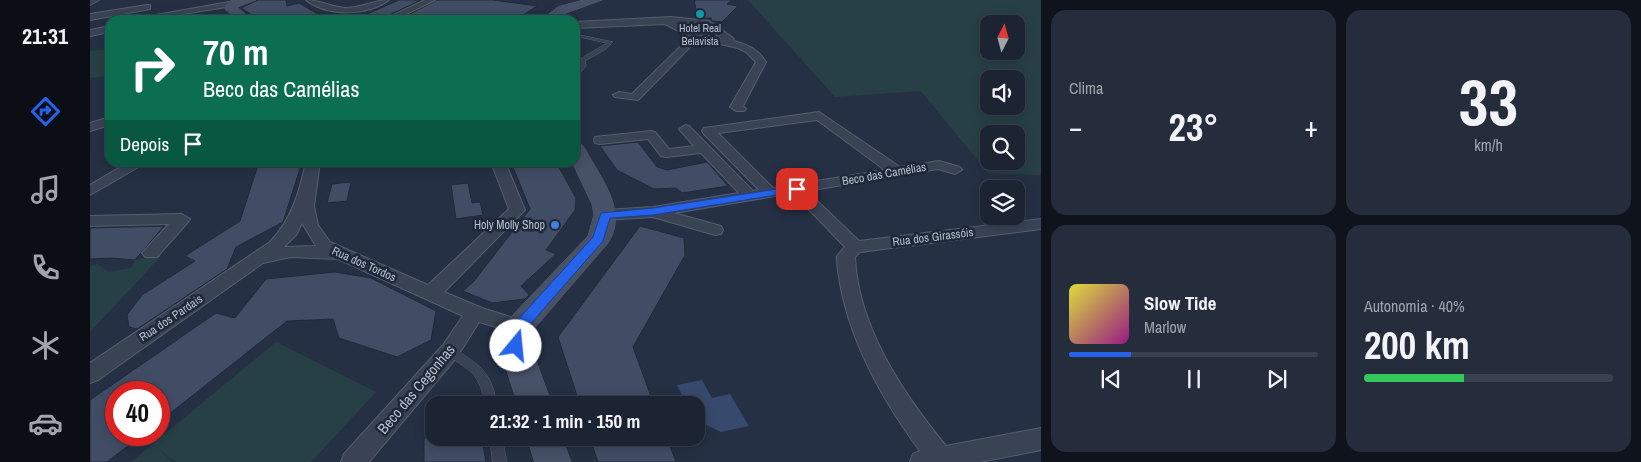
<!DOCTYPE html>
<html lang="pt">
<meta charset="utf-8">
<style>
:root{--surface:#1c2433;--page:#252c3b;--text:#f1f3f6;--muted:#a0a4ac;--line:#3a414e;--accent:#2563eb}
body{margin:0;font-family:"Archivo Narrow",sans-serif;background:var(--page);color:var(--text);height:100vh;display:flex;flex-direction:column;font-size:19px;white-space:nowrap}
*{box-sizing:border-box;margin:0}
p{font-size:16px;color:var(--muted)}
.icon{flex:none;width:28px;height:28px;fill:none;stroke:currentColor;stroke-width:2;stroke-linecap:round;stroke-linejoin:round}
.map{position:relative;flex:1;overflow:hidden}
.drawer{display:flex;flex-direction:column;gap:10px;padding:10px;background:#0f141c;width:600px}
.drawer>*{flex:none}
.guide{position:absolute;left:15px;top:15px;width:475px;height:152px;border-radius:15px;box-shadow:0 2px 12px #0003,0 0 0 1px var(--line);background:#0b6e4f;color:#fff;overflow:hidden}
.needle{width:32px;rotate:6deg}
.tools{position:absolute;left:890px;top:15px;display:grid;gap:10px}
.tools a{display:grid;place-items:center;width:45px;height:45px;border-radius:10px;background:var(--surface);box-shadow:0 2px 12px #0003,0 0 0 1px var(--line);font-size:25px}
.speed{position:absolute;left:15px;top:381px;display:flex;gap:10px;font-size:25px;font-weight:700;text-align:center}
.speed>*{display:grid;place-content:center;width:65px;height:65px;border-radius:50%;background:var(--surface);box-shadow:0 2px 12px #0003,0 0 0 1px var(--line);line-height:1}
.speed .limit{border:8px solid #d22;background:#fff;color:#111}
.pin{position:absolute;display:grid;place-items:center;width:42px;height:42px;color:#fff;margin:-21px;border-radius:10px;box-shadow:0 2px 8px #0006}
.me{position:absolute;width:55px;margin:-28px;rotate:17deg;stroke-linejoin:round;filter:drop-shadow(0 0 4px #0008)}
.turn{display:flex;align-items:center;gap:18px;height:105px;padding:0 15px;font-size:22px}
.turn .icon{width:65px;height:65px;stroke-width:2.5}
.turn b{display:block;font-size:35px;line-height:42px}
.then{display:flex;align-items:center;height:48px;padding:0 15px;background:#0003;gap:10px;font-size:19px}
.big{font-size:38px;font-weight:700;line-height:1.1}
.drawer .tile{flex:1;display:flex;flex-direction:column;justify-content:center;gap:8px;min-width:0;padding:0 18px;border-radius:15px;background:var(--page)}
.drawer .dial{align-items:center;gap:0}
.dial b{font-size:65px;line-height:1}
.song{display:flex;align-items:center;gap:15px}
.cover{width:60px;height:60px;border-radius:8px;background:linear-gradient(135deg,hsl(60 70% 55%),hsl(310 70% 35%))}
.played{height:5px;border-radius:2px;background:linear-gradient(90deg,var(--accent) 25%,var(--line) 25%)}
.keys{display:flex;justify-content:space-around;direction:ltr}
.heat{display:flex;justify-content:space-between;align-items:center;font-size:28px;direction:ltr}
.charge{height:8px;border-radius:4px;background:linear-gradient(90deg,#34c759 40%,var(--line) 0)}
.drawer .tiles{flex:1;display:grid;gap:10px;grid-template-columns:repeat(2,1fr)}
.trip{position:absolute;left:335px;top:396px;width:280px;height:50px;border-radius:15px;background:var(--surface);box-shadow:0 2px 12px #0003,0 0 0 1px var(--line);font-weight:700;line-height:50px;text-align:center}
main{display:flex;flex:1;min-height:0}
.tab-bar{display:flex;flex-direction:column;width:90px;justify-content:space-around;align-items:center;background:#0b0e14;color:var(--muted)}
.tab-bar .icon{width:35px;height:35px}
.tab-bar .active{color:var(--accent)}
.tab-bar b{font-size:22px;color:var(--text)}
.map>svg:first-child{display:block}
</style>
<main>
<nav class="tab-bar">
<b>21:31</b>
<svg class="icon active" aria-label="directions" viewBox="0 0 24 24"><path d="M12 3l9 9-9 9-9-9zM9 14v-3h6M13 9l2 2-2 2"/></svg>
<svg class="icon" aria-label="music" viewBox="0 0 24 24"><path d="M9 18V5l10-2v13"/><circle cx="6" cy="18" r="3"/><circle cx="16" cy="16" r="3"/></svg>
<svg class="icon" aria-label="phone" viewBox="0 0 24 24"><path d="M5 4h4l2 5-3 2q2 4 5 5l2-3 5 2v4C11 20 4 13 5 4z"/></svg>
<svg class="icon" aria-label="climate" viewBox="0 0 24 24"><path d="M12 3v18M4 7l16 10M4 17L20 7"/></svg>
<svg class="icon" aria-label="car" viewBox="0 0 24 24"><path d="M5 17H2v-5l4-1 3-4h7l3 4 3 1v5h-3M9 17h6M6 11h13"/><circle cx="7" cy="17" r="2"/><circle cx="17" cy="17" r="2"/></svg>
</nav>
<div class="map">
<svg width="951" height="462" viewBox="0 0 951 462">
<rect width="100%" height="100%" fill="#253044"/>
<!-- green -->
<g fill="#274045" fill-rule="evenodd">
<path d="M658 0H951V175L898 173 831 91 745 97ZM899 24H926V51H899ZM899 79H926V106H899ZM899 134H926V161H899Z"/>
<path d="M17 49 20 53V76L0 78V51Z"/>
<path d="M72 255 0 332V266L7 264 19 272 41 268 45 260Z"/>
<path d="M186 342 286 392 221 462H86L70 451 83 462H41Z"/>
</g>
<!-- water -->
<path fill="#374a6d" d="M612 380 622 398 640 394 659 426 631 432 606 420V405H597L587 385Z"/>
<!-- building -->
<g fill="#414d65" stroke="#202a3b">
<path d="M168 0H196L197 6 209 3 238 20H164L161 14 151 8Z"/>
<path d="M309 0H331L293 18 275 15Z"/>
<path d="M347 0H403L447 6 425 20 336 18 308 20Z"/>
<path d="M604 0H642L637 4 648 6 632 22 622 21 621 18H608Z"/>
<path d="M548 142 567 167 577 170 617 162 638 186 592 193 586 188 564 189 527 170 510 146Z"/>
<path d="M169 162H212L193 222 146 247 137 269 47 329 39 327 37 315 52 295 105 261 95 256 150 221Z"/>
<path d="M421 162H466L486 198 485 210 456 250 466 254 431 286 439 295 435 299 402 303 373 291 384 281 440 209Z"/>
<path d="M261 182 257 201 237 203 242 184Z"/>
<path d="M378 183 382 203 390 202 393 215 366 219 361 185Z"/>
<path d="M74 226 45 260 21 258 0 259V228Z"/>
<path d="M550 226 594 238 595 255 543 347 564 405H490L468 337Z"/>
<path d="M245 272 281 278 346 311 341 340 307 357 249 338 243 319 197 321 69 422V392H26V435H52L17 462H0V400L126 313 145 318 176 279Z"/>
<path d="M334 438H392L396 462H334Z"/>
<path d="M500 438H577L586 462H508Z"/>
</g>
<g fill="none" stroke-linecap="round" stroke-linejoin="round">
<!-- lane casing -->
<g stroke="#555e6e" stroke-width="1">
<g id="lane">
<path d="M485 34 523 42 516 49 495 61 496 66 487 77 485 78V72L490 66V59L517 43 485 36Z"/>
<path d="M360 347C366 349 371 353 377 357 397 370 403 382 407 405H395C390 374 381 371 356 354L354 351 356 348Z"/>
<path d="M400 438H412L417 462H403Z"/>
</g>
</g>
<!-- street casing -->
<g stroke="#555e6e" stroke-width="2">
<g id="street">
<path d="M0 0H9L0 5Z"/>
<path d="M216 0C230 0 241 7 255 8 271 8 284 0 299 0 278 16 237 17 216 0Z"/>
<path d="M335 0H345L304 20H293Z"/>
<path d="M145 1H148V5L57 20H38Z"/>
<path d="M57 5H60V9L0 20V14Z"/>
<path d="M581 17 619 21 643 38 644 41C658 45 668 49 676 62L653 106 656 109 654 111H646L640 107 666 62 656 52 648 48 608 39 548 100 525 97 523 95 529 92 542 94 600 37 575 24 485 28V22ZM589 23 614 25 632 39 606 33Z"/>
<path d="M20 26V32L0 36V30Z"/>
<path d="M729 112 810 167 849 161 870 167 872 170 865 174 848 169 717 191 769 241 951 219V229L770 252 765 257C768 327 813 393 856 446L951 428V450L890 462H820L823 454 830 451C790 397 753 330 747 261V256L755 247 703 193 584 213 631 226 633 230 631 234 625 235 563 217 515 220 507 215 515 210 563 207 649 193 611 153 576 157 571 156 558 139 510 144 505 143 504 140 505 137 561 131 565 132 579 149 604 146 589 129 595 125 599 126 663 191 669 190 614 134 612 131 614 128ZM727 120 795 170 683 188 628 133Z"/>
<path d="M20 117V125L0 131V123Z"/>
<path d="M39 162H57L0 195V185Z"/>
<path d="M216 162H230L224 206 228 225 240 242 338 285 419 209 401 162H415L435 210 354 292 392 308 436 322 439 327 436 332 429 334 389 322 367 357 279 462H251L254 454 353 345 373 316 248 259 201 257 173 263 8 380 0 383V363L180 242C202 219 209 193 216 162ZM212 223 226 246 194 247 206 235Z"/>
<path d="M92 214 100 219 98 222 67 257H55L52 253 79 224 0 226V216Z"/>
</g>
</g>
<!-- secondary casing -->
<g stroke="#555e6e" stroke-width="1">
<g id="secondary">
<path d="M143 0H166L147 7 162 20H148L135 9V5Z"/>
<path d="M494 0H512L476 13 465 20H451L468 7Z"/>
<path d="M485 143 492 145 495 149C510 177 539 211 518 243L443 330 441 347 462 405H428C420 377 404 347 419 319L498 236 504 215 502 204 482 162H485Z"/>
<path d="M438 438H472L481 462H445Z"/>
</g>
</g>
<!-- lane -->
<use href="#lane" fill="#394354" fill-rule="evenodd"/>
<!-- street -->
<use href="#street" fill="#394354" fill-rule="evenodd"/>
<!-- secondary -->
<use href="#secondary" fill="#475167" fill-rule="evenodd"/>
</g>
<!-- route -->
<path fill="#2563eb" stroke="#184099" d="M707 186 711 187V191L563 215 520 218 513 241 436 329 431 350H421L419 346 424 324 503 237 511 213 563 208Z"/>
<!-- markers -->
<circle fill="#0f9aa8" stroke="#1e2839" stroke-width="2" cx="610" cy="14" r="5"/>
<circle fill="#3f7fe0" stroke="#1e2839" stroke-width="2" cx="465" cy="225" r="5"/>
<g text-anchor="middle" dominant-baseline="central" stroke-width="5" stroke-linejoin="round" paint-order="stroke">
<!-- far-poi labels -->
<g font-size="11" fill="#b7becd" stroke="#1e2839">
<text x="610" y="28">Hotel Real<tspan x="610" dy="13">Belavista</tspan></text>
</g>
<!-- street labels -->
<g font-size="12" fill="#b7becd" stroke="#1e2839">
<text transform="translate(794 174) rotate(-10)">Beco das Camélias</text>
<text transform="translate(843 237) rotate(-7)">Rua dos Girassóis</text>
<text transform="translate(274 264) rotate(24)">Rua dos Tordos</text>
<text transform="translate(81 318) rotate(-34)">Rua dos Pardais</text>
</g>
<!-- poi labels -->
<g font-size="12" fill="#b7becd" stroke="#1e2839" text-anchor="end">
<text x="455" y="225">Holy Molly Shop</text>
</g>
<!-- near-street labels -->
<g font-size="15" fill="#b7becd" stroke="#1e2839">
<text transform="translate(326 389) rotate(-50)">Beco das Cegonhas</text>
</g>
</g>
</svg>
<div class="tools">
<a><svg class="needle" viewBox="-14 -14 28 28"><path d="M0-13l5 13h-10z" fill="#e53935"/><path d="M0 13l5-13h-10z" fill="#a0a4ac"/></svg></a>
<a><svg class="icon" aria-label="sound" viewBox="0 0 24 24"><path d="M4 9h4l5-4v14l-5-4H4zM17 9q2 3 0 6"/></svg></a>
<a><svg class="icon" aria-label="search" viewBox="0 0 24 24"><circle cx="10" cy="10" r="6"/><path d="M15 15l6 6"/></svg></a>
<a><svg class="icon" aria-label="layers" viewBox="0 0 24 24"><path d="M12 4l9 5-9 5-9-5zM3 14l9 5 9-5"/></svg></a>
</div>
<div class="speed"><div class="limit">40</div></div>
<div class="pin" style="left:707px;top:189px;background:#d93025"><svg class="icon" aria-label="arrive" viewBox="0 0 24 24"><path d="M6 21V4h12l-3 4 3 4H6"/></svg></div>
<svg class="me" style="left:426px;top:346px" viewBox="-20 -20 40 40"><circle r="19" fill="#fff"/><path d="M0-13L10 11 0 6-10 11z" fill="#2563eb"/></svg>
<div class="trip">21:32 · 1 min · 150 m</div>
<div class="guide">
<div class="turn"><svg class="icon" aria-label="right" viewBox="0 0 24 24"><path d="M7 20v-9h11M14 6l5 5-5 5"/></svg><div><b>70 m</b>Beco das Camélias</div></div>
<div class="then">Depois<svg class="icon" aria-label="arrive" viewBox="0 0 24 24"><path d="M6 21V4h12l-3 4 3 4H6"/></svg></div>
</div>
</div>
<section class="drawer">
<div class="tiles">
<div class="tile"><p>Clima</p>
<div class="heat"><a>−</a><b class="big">23°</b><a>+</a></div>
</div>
<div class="tile dial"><b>33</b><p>km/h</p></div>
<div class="tile">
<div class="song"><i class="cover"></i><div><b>Slow Tide</b><p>Marlow</p></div></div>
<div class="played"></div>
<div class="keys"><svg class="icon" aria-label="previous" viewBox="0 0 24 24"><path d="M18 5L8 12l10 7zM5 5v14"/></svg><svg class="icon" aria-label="pause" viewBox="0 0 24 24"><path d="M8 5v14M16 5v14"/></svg><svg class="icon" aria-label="next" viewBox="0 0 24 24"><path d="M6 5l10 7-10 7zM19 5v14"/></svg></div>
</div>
<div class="tile"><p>Autonomia · 40%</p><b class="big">200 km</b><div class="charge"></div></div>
</div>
</section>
</main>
